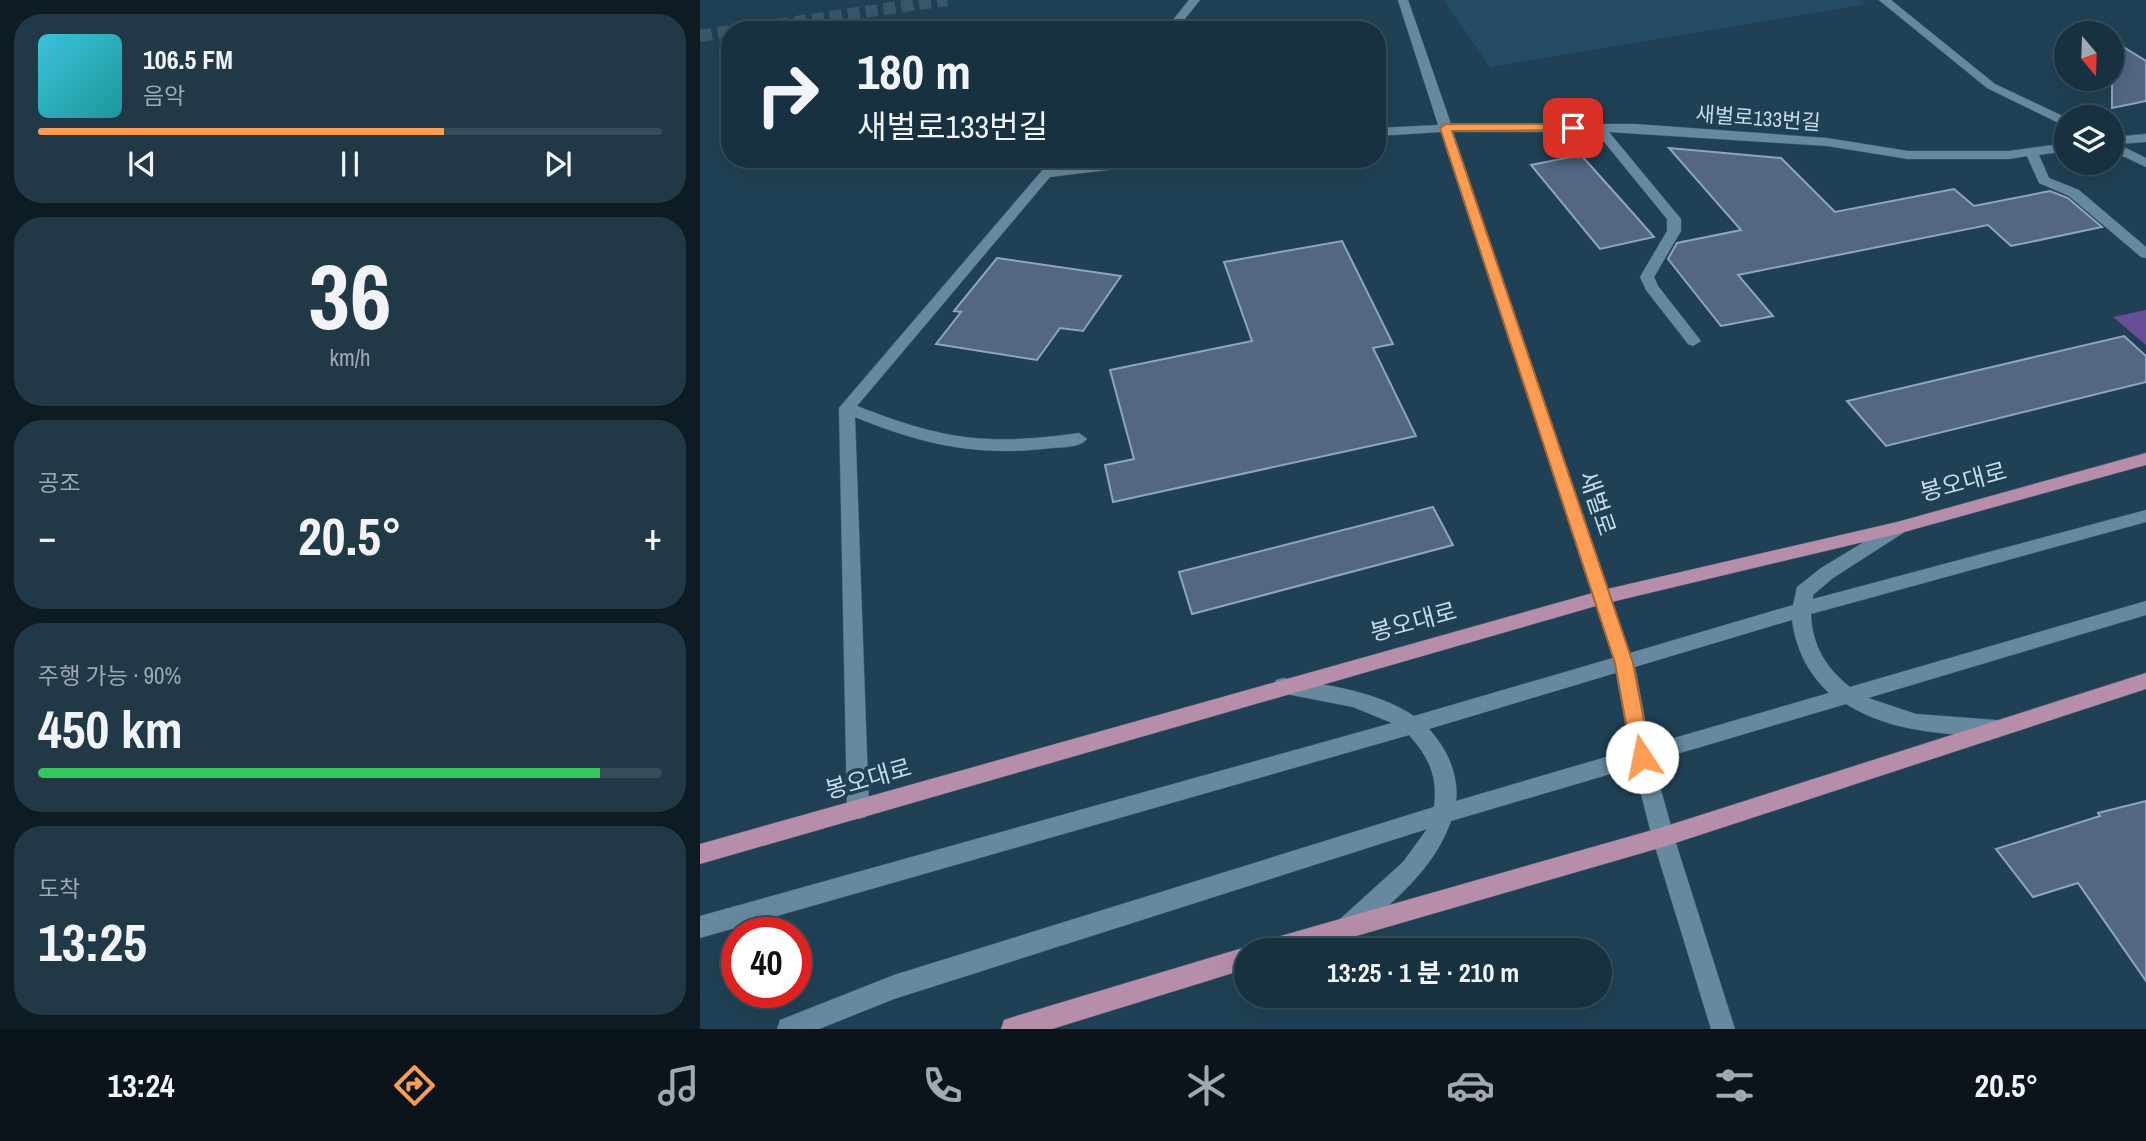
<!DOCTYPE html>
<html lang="ko">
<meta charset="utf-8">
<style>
:root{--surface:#183140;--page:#213947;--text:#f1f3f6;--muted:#9fa9b1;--line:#364c59;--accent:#fc9d53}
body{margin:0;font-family:"Archivo Narrow","Noto Sans KR",sans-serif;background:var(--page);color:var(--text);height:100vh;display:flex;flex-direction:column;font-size:26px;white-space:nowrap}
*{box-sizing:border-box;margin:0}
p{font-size:23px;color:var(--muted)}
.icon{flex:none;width:38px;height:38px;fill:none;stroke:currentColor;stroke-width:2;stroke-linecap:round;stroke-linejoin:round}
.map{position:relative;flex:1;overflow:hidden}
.side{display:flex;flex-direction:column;gap:14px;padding:14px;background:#0d1b23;width:700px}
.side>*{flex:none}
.guide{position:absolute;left:21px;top:21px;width:665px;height:147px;border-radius:28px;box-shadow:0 7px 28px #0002,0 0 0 2px var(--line);background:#183140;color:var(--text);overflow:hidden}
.needle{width:46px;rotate:161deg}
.buttons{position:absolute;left:1354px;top:21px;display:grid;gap:14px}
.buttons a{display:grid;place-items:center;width:70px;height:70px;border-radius:50%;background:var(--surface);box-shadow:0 7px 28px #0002,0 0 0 2px var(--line);font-size:35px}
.speed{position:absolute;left:21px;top:917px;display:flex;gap:14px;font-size:35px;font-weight:700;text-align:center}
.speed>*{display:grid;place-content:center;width:91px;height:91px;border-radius:50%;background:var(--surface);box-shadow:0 7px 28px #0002,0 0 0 2px var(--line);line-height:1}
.speed .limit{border:10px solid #d22;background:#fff;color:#111}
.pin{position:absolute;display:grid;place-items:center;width:60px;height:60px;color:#fff;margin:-30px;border-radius:14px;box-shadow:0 4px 10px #0006}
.me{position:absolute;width:77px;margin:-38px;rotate:349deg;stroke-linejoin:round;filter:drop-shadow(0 0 5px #0008)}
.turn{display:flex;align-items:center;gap:24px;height:147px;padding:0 21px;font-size:32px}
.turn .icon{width:91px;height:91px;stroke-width:2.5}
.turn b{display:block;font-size:49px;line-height:60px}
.big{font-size:52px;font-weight:700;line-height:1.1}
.side .widget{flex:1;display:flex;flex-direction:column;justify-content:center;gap:10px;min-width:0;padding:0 24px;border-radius:28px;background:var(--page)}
.side .dial{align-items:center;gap:0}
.dial b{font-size:91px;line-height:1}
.song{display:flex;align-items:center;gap:21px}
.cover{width:84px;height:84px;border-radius:10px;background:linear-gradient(135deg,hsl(190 70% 55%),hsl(180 70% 35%))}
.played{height:7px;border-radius:4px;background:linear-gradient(90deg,var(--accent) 65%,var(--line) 65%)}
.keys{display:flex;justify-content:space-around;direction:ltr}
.heat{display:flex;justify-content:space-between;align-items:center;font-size:38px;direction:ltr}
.charge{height:10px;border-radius:5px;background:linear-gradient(90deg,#34c759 90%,var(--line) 0)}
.trip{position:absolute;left:534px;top:938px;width:378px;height:70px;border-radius:35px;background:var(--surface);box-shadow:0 7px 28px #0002,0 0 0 2px var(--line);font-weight:700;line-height:70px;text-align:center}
.tab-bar{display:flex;height:112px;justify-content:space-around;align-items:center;background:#0a141a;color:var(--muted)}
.tab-bar .icon{width:49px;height:49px}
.tab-bar .active{color:var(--accent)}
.tab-bar b{font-size:32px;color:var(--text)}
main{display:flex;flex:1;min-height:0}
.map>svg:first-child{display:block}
</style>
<main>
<section class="side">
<div class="widget">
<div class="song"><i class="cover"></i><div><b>106.5 FM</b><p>음악</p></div></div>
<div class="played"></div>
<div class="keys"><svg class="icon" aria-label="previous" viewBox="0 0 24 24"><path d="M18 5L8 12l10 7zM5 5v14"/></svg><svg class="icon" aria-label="pause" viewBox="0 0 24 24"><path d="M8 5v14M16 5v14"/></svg><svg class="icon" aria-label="next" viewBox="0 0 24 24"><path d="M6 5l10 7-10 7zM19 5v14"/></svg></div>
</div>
<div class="widget dial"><b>36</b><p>km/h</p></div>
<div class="widget"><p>공조</p>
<div class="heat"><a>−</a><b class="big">20.5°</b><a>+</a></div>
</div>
<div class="widget"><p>주행 가능 · 90%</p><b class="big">450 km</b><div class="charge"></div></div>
<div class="widget"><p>도착</p><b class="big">13:25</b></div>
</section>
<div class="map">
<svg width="1446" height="1029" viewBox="0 0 1446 1029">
<rect width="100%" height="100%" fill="#204155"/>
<!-- built -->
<path fill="#244d65" d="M744 0H1162L1166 4 790 67Z"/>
<!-- green -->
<path fill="#664f97" d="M1446 310V345L1413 317Z"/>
<!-- building -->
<g fill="#536783" stroke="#8ea4c2" stroke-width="2">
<path d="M1412 40 1446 61V101L1412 108Z"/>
<path d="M969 148 1081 158 1135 212 1254 189 1274 206 1350 191 1368 198 1402 227 1311 246 1288 225 1038 275 1073 316 1021 326 968 259 977 243 1041 230Z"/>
<path d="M881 155 932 212 954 237 900 249 831 165Z"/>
<path d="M642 241 693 344 673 348 716 436 413 502 405 465 434 459 410 370 552 341 524 262Z"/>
<path d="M297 258 421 276 383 331 360 328 337 360 236 344 261 312 254 311Z"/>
<path d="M1424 336 1446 356V382L1186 446 1147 401Z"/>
<path d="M733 507 753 545 492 614 479 572Z"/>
<path d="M1446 801V981L1378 883 1333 897 1296 849 1400 816 1398 813Z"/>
</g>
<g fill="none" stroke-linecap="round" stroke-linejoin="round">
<!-- minor-tunnel -->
<g stroke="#39586b" stroke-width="12" stroke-dasharray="12 6" stroke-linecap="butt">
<path d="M41 30 247 0"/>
<path d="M0 36 30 31"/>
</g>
<!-- minor casing -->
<g stroke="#405d6e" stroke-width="1">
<g id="minor">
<path d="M489 0H500L476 30H465Z"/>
<path d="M698 0H708L751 124H935L1127 138 1208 151H1309L1367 143V151L1339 155 1349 178 1379 190 1446 247V258L1441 257 1369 196 1339 183 1327 156 1309 159H1208L1127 146 909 132 981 219V231L954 277 958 286 1001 341 993 346 988 344 946 290 940 277 967 231V219L896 132H753L930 653 1093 605 1097 587 1121 568 1197 522 1203 523 1206 528 1203 533 1133 578 1113 595V599L1446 510V522L1111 614C1112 645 1126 668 1150 687L1446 601V615L1168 698 1216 714 1296 720 1303 723 1306 729 1303 735 1296 738C1244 733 1192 733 1146 704L953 761 974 837 1035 1029H1011L952 837 934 767 751 821C734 870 693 901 656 935L648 938 640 935 636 927 640 919 703 862 727 829 194 999 119 1029H77L80 1020 194 975 734 807C738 777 729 757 709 735L0 938V916L692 723 653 707 576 692 573 686 576 680 583 678C628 685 676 691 714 716L913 658 741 132 677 136V128L738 125ZM1092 620C1096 649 1107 672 1129 693L950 745 935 667ZM916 673 930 750 756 801C759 774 747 749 729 729Z"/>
<path d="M1179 0H1191L1295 84 1367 118V127L1287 88Z"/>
<path d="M1446 134V142L1418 144 1446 158V167L1412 151V137Z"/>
<path d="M352 159H365L358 169 433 159H471L465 163 350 177 157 406C244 440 287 446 379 433L387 439C380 448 363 447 352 448 278 457 223 445 155 417L169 810 166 817 158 819 150 817 147 810 139 408Z"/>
</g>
</g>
<!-- major casing -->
<g stroke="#405d6e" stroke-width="1">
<g id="major">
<path d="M1446 453V465L1197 534 903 604 0 864V844L903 590 1197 522Z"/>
<path d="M1446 673V689L963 847 608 950H558L562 942 570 939 963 827Z"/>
<path d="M546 947 554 950H546V969L352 1029H301L304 1020 313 1017Z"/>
</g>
</g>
<!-- minor -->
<use href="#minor" fill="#67899f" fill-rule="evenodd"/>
<!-- major -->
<use href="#major" fill="#b68eaa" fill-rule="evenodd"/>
</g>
<!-- route -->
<path fill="#fc9d53" stroke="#a46636" stroke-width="2" d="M873 124 879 128 877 130 752 131 933 663 951 757 949 763 942 765 935 763 932 757 915 663 740 128 746 124Z"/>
<g text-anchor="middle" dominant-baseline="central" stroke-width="7" stroke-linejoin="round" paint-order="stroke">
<!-- far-street labels -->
<g font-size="21" fill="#c8dae6" stroke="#204155">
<text transform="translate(1058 118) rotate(4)">새벌로133번길</text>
</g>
<!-- street labels -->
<g font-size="24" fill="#c8dae6" stroke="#204155">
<text transform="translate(1263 481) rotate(-15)">봉오대로</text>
<text transform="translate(898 503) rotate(71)">새벌로</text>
<text transform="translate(713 621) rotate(-15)">봉오대로</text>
<text transform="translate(168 778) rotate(-16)">봉오대로</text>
</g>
</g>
</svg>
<div class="buttons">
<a><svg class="needle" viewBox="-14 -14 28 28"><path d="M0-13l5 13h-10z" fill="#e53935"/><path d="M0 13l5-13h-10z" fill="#9fa9b1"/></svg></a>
<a><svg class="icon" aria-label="layers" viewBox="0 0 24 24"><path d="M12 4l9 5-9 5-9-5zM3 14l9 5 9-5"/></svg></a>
</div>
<div class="speed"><div class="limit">40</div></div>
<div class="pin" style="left:873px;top:128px;background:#d93025"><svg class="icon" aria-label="arrive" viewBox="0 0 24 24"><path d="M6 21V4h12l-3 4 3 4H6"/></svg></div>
<svg class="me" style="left:942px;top:757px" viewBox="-20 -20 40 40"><circle r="19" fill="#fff"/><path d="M0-13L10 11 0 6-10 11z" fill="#fc9d53"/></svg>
<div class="trip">13:25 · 1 분 · 210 m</div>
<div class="guide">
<div class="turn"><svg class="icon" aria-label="right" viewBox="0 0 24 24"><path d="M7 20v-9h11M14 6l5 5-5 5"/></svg><div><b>180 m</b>새벌로133번길</div></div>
</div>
</div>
</main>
<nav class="tab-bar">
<b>13:24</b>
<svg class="icon active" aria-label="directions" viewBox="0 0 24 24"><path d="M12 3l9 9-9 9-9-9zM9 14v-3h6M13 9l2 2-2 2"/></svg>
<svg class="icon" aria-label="music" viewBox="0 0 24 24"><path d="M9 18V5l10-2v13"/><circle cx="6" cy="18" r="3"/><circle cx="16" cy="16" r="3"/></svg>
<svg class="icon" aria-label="phone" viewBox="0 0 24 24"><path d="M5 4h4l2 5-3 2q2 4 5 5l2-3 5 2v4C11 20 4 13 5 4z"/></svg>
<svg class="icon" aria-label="climate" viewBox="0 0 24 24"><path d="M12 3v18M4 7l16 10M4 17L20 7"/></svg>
<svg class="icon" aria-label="car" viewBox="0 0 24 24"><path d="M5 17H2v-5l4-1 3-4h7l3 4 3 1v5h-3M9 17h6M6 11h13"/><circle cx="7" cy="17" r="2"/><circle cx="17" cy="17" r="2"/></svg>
<svg class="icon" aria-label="filters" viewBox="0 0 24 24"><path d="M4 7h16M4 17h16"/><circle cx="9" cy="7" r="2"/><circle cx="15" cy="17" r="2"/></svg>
<b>20.5°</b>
</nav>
